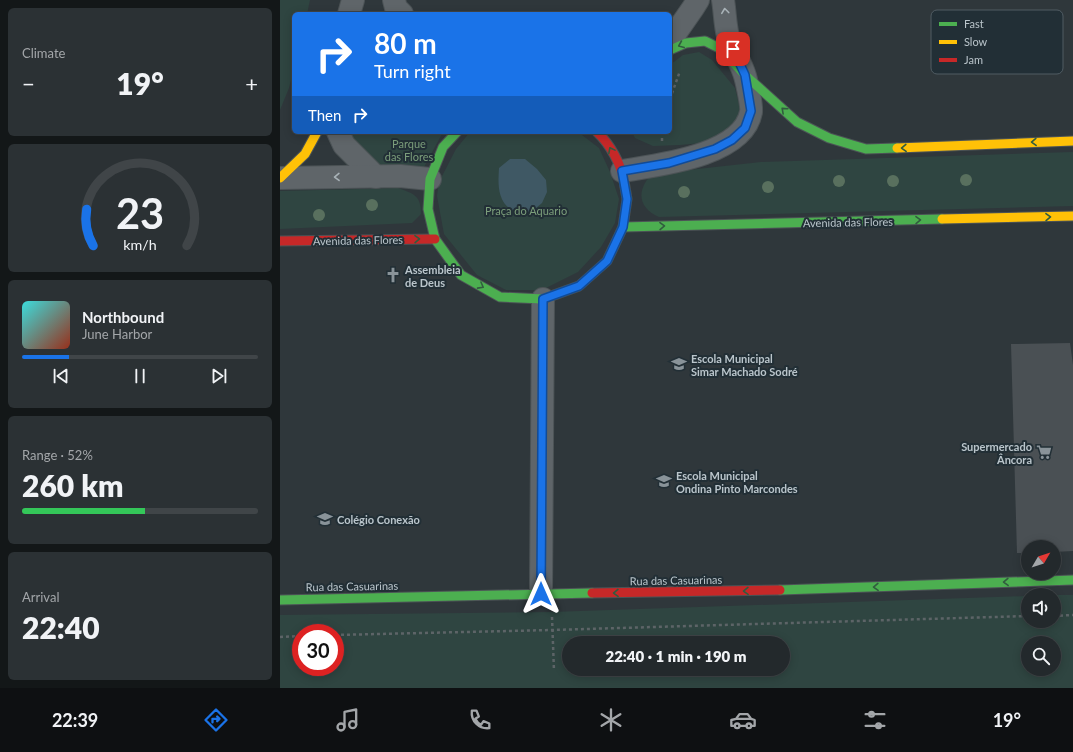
<!DOCTYPE html>
<meta charset="utf-8">
<style>
:root{--surface:#23292c;--page:#2b3134;--text:#f1f3f6;--muted:#a3a6a9;--line:#404548;--accent:#1a73e8}
body{margin:0;font-family:Lato,sans-serif;background:var(--page);color:var(--text);height:100vh;display:flex;flex-direction:column;font-size:15px;white-space:nowrap}
*{box-sizing:border-box;margin:0}
p{font-size:13px;color:var(--muted)}
.icon{flex:none;width:22px;height:22px;fill:none;stroke:currentColor;stroke-width:2;stroke-linecap:round;stroke-linejoin:round}
.map{position:relative;flex:1;overflow:hidden}
.details{display:flex;flex-direction:column;gap:8px;padding:8px;background:#131718;width:280px}
.details>*{flex:none}
.guide{position:absolute;left:12px;top:12px;width:380px;height:122px;border-radius:6px;box-shadow:0 2px 10px #0003,0 0 0 1px var(--line);background:#1a73e8;color:#fff;overflow:hidden}
.needle{width:26px;rotate:51deg}
.fabs{position:absolute;left:741px;top:540px;display:grid;gap:8px}
.fabs a{display:grid;place-items:center;width:40px;height:40px;border-radius:50%;background:var(--surface);box-shadow:0 2px 10px #0003,0 0 0 1px var(--line);font-size:20px}
.speed{position:absolute;left:12px;top:624px;display:flex;gap:8px;font-size:20px;font-weight:700;text-align:center}
.speed>*{display:grid;place-content:center;width:52px;height:52px;border-radius:50%;background:var(--surface);box-shadow:0 2px 10px #0003,0 0 0 1px var(--line);line-height:1}
.speed .limit{border:6px solid #d22;background:#fff;color:#111}
.pin{position:absolute;display:grid;place-items:center;width:34px;height:34px;color:#fff;margin:-17px;border-radius:8px;box-shadow:0 2px 6px #0006}
.me{position:absolute;width:44px;margin:-22px;rotate:0deg;stroke-linejoin:round;filter:drop-shadow(0 0 3px #0008)}
.turn{display:flex;align-items:center;gap:14px;height:84px;padding:0 16px;font-size:18px}
.turn .icon{width:52px;height:52px;stroke-width:2.5}
.turn b{display:block;font-size:28px;line-height:34px}
.then{display:flex;align-items:center;height:38px;padding:0 16px;background:#0003;gap:8px;font-size:15px}
.big{font-size:30px;font-weight:800;line-height:1.1}
.details .tile{flex:1;display:flex;flex-direction:column;justify-content:center;gap:6px;min-width:0;padding:0 14px;border-radius:6px;background:var(--page)}
.details .dial{align-items:center;gap:0}
.dial svg{height:104px;overflow:visible;fill:none;stroke:var(--line);stroke-width:7;stroke-linecap:round;text-anchor:middle}
.dial text{fill:var(--text);stroke:none}
.song{display:flex;align-items:center;gap:12px}
.cover{width:48px;height:48px;border-radius:6px;background:linear-gradient(135deg,hsl(180 70% 55%),hsl(10 70% 35%))}
.played{height:4px;border-radius:2px;background:linear-gradient(90deg,var(--accent) 20%,var(--line) 20%)}
.keys{display:flex;justify-content:space-around;direction:ltr}
.heat{display:flex;justify-content:space-between;align-items:center;font-size:22px;direction:ltr}
.charge{height:6px;border-radius:3px;background:linear-gradient(90deg,#34c759 52%,var(--line) 0)}
.trip{position:absolute;left:282px;top:636px;width:228px;height:40px;border-radius:20px;background:var(--surface);box-shadow:0 2px 10px #0003,0 0 0 1px var(--line);font-weight:800;line-height:40px;text-align:center}
.tab-bar{display:flex;height:64px;justify-content:space-around;align-items:center;background:#0e1012;color:var(--muted)}
.tab-bar .icon{width:28px;height:28px}
.tab-bar .active{color:var(--accent)}
.tab-bar b{font-size:18px;color:var(--text)}
main{display:flex;flex:1;min-height:0}
.map>svg:first-child{display:block}
</style>
<main>
<section class="details">
<div class="tile"><p>Climate</p>
<div class="heat"><a>−</a><b class="big">19°</b><a>+</a></div>
</div>
<div class="tile dial"><svg viewBox="0 0 100 80">
<path d="M14 69A42 42 0 1 1 86 69"/>
<path d="M14 69A42 42 0 0 1 9 41" stroke="#1a73e8"/>
<text x="50" y="56" font-size="32" font-weight="700">23</text>
<text x="50" y="72" font-size="11">km/h</text>
</svg></div>
<div class="tile">
<div class="song"><i class="cover"></i><div><b>Northbound</b><p>June Harbor</p></div></div>
<div class="played"></div>
<div class="keys"><svg class="icon" aria-label="previous" viewBox="0 0 24 24"><path d="M18 5L8 12l10 7zM5 5v14"/></svg><svg class="icon" aria-label="pause" viewBox="0 0 24 24"><path d="M8 5v14M16 5v14"/></svg><svg class="icon" aria-label="next" viewBox="0 0 24 24"><path d="M6 5l10 7-10 7zM19 5v14"/></svg></div>
</div>
<div class="tile"><p>Range · 52%</p><b class="big">260 km</b><div class="charge"></div></div>
<div class="tile"><p>Arrival</p><b class="big">22:40</b></div>
</section>
<div class="map">
<svg width="793" height="688" viewBox="0 0 793 688">
<rect width="100%" height="100%" fill="#2f373b"/>
<!-- green -->
<g fill="#2f4541" fill-rule="evenodd">
<path d="M0 0H30L27 14H14V67L9 88 0 110Z"/>
<path d="M419 52 432 60 455 88 461 113 454 130 433 142 400 145 373 146 355 138 352 132H390V65L403 55Z"/>
<path d="M70 132H163L143 169 100 168 74 141Z"/>
<path d="M190 132H298L319 148 330 172 339 199 335 223 321 247 298 272 262 290H226L197 275 164 234 157 196 159 182 176 149Z"/>
<path d="M793 152V206L379 217C358 208 356 190 372 174L481 162Z"/>
<path d="M118 188C134 194 141 195 141 214L132 223 0 229V191Z"/>
<path d="M774 595H793V688H0V615L271 612 748 596V621H774ZM21 633H55V667H21ZM289 643H503V669H289ZM748 643H774V669H748Z"/>
</g>
<!-- water -->
<path fill="#3f5864" d="M230 159H245L257 169 266 180 267 192 262 203 250 213C245 213 236 213 232 210 217 201 218 183 219 168Z"/>
<!-- building -->
<path fill="#4a5054" d="M790 343 793 365V551L774 552V547H748V553H737L731 344Z"/>
<g fill="none" stroke-linecap="round" stroke-linejoin="round">
<!-- street casing -->
<g stroke="#4c5356" stroke-width="24">
<g id="street">
<path d="M114 0 116 8 122 14"/>
<path d="M69 14 73 0"/>
<path d="M390 41 413 8 418 0"/>
<path d="M58 132 64 145 96 177"/>
<path d="M342 171C378 165 463 156 471 112 472 106 467 83 465 76 461 62 452 50 448 36 445 25 445 12 443 0"/>
<path d="M1 178 120 176 150 179"/>
<path d="M261 593 263 299"/>
</g>
</g>
<!-- fast casing -->
<g stroke="#4c5356" stroke-width="11">
<g id="fast">
<path d="M390 50 406 43 425 41 439 48 465 75 517 122 549 138 586 149 617 148"/>
<path d="M177 132 163 147 150 179 148 209 155 239 181 275 220 297 263 299 299 286 327 261 343 227 347 199 344 181"/>
<path d="M343 227 662 219"/>
<path d="M500 590 793 580"/>
<path d="M0 600 312 593"/>
</g>
</g>
<!-- slow casing -->
<g stroke="#4c5356" stroke-width="11">
<g id="slow">
<path d="M617 148 793 141"/>
<path d="M0 178 25 154 37 132"/>
<path d="M662 219 793 216"/>
</g>
</g>
<!-- jam casing -->
<g stroke="#4c5356" stroke-width="11">
<g id="jam">
<path d="M317 132C330 144 341 164 344 181"/>
<path d="M0 241 155 239"/>
<path d="M312 593 500 590"/>
</g>
</g>
<!-- path -->
<g stroke="#5d6467" stroke-width="2.5" stroke-dasharray="3 3" stroke-linecap="butt">
<path d="M390 99 400 71"/>
<path d="M382 132V141"/>
<path d="M774 616 793 615"/>
<path d="M272 617 274 671"/>
<path d="M55 635 272 630 748 616"/>
<path d="M0 637 21 636"/>
</g>
<!-- street -->
<use href="#street" stroke="#5f6569" stroke-width="22"/>
<!-- fast -->
<use href="#fast" stroke="#4caf50" stroke-width="9"/>
<!-- slow -->
<use href="#slow" stroke="#ffc107" stroke-width="9"/>
<!-- jam -->
<use href="#jam" stroke="#c62828" stroke-width="9"/>
</g>
<!-- trees -->
<g fill="#59705e">
<circle cx="686" cy="180" r="6"/>
<circle cx="559" cy="181" r="6"/>
<circle cx="613" cy="181" r="6"/>
<circle cx="488" cy="187" r="6"/>
<circle cx="404" cy="192" r="6"/>
<circle cx="92" cy="205" r="6"/>
<circle cx="39" cy="215" r="6"/>
</g>
<!-- one-way arrows -->
<defs><path id="oneway-chevron" d="M-2-3.5L2.5 0L-2 3.5" fill="none" stroke-width="1.6" stroke-linecap="round" stroke-linejoin="round"/></defs>
<g stroke="#a8b2b7">
<use href="#oneway-chevron" transform="translate(445 11) rotate(-97)"/>
<use href="#oneway-chevron" transform="translate(57 177) rotate(179)"/>
</g>
<g stroke="#315c3f">
<use href="#oneway-chevron" transform="translate(401 45) rotate(157)"/>
<use href="#oneway-chevron" transform="translate(504 110) rotate(-138)"/>
<use href="#oneway-chevron" transform="translate(754 142) rotate(178)"/>
<use href="#oneway-chevron" transform="translate(624 148) rotate(178)"/>
<use href="#oneway-chevron" transform="translate(331 150) rotate(-118)"/>
<use href="#oneway-chevron" transform="translate(768 217) rotate(-1)"/>
<use href="#oneway-chevron" transform="translate(638 220) rotate(-1)"/>
<use href="#oneway-chevron" transform="translate(382 226) rotate(-1)"/>
<use href="#oneway-chevron" transform="translate(137 239) rotate(-1)"/>
<use href="#oneway-chevron" transform="translate(201 286) rotate(29)"/>
<use href="#oneway-chevron" transform="translate(726 582) rotate(178)"/>
<use href="#oneway-chevron" transform="translate(596 587) rotate(178)"/>
<use href="#oneway-chevron" transform="translate(466 591) rotate(179)"/>
<use href="#oneway-chevron" transform="translate(336 593) rotate(179)"/>
</g>
<g fill="none" stroke-linecap="round" stroke-linejoin="round">
<!-- route casing -->
<g stroke="#114b97" stroke-width="10">
<path id="route" d="M261 594 263 299 299 286 327 261 343 227 347 199 342 171 389 163 435 149 452 140 465 128 471 111 465 75 453 49"/>
</g>
<!-- route -->
<use href="#route" stroke="#1a73e8" stroke-width="7"/>
</g>
<!-- icons -->
<defs>
<g id="church-bare" transform="scale(1.2)"><path d="M-1.2-6h2.4v3.5h3.3v2.4h-3.3V6h-2.4V-.1h-3.3v-2.4h3.3Z" fill="#899399" stroke="#222f36" stroke-width="2.5" paint-order="stroke"/></g>
<g id="school-bare" transform="scale(1.2)"><path d="M0-5L7-2L0 1L-7-2ZM-4 1L0 2.5L4 1V4Q0 6-4 4Z" fill="#899399" stroke="#222f36" stroke-width="2.5" paint-order="stroke"/></g>
<g id="supermarket-bare" transform="scale(1.2)"><path d="M-6-5.5h2.5l.6 2H6L4.5 2H-2.5L-4.4-4H-6ZM-1.5 3.2a1.3 1.3 0 1 0 .1 0ZM3 3.2a1.3 1.3 0 1 0 .1 0Z" fill="#899399" stroke="#222f36" stroke-width="2.5" paint-order="stroke"/></g>
</defs>
<g fill-rule="evenodd">
<use href="#church-bare" x="113" y="275"/>
<use href="#school-bare" x="399" y="364"/>
<use href="#supermarket-bare" x="764" y="452"/>
<use href="#school-bare" x="384" y="481"/>
<use href="#school-bare" x="45" y="519"/>
</g>
<g text-anchor="middle" dominant-baseline="central" stroke-width="4" stroke-linejoin="round" paint-order="stroke">
<!-- park labels -->
<g font-size="11" fill="#7c9e7b" stroke="#222f36">
<text x="129" y="143">Parque<tspan x="129" dy="13">das Flores</tspan></text>
<text x="246" y="210">Praça do Aquario</text>
</g>
<!-- street labels -->
<g font-size="11" fill="#bac5cb" stroke="#222f36">
<text transform="translate(568 222) rotate(-1)">Avenida das Flores</text>
<text transform="translate(78 240) rotate(-1)">Avenida das Flores</text>
<text transform="translate(396 580) rotate(-1)">Rua das Casuarinas</text>
<text transform="translate(72 586) rotate(-1)">Rua das Casuarinas</text>
</g>
<!-- poi labels -->
<g font-size="11" font-weight="bold" fill="#bac5cb" stroke="#222f36" text-anchor="start">
<text x="125" y="269">Assembleia<tspan x="125" dy="13">de Deus</tspan></text>
<text x="411" y="358">Escola Municipal<tspan x="411" dy="13">Simar Machado Sodré</tspan></text>
<text x="752" y="446" text-anchor="end">Supermercado<tspan x="752" dy="13">Âncora</tspan></text>
<text x="396" y="475">Escola Municipal<tspan x="396" dy="13">Ondina Pinto Marcondes</tspan></text>
<text x="57" y="519">Colégio Conexão</text>
</g>
</g>
<!-- legend -->
<rect x="651" y="10" width="132" height="64" rx="6" fill="#222f36" stroke="#505c63" stroke-width="1"/>
<rect x="659" y="22" width="18" height="4" fill="#4caf50"/>
<rect x="659" y="40" width="18" height="4" fill="#ffc107"/>
<rect x="659" y="58" width="18" height="4" fill="#c62828"/>
<g font-size="11" fill="#bac5cb">
<text x="684" y="28">Fast</text>
<text x="684" y="46">Slow</text>
<text x="684" y="64">Jam</text>
</g>
</svg>
<div class="fabs">
<a><svg class="needle" viewBox="-14 -14 28 28"><path d="M0-13l5 13h-10z" fill="#e53935"/><path d="M0 13l5-13h-10z" fill="#a3a6a9"/></svg></a>
<a><svg class="icon" aria-label="sound" viewBox="0 0 24 24"><path d="M4 9h4l5-4v14l-5-4H4zM17 9q2 3 0 6"/></svg></a>
<a><svg class="icon" aria-label="search" viewBox="0 0 24 24"><circle cx="10" cy="10" r="6"/><path d="M15 15l6 6"/></svg></a>
</div>
<div class="speed"><div class="limit">30</div></div>
<div class="pin" style="left:453px;top:49px;background:#d93025"><svg class="icon" aria-label="arrive" viewBox="0 0 24 24"><path d="M6 21V4h12l-3 4 3 4H6"/></svg></div>
<svg class="me" style="left:261px;top:594px" viewBox="-20 -20 40 40"><path d="M0-17L14 15 0 8-14 15z" fill="#1a73e8" stroke="#fff" stroke-width="4"/></svg>
<div class="trip">22:40 · 1 min · 190 m</div>
<div class="guide">
<div class="turn"><svg class="icon" aria-label="right" viewBox="0 0 24 24"><path d="M7 20v-9h11M14 6l5 5-5 5"/></svg><div><b>80 m</b>Turn right</div></div>
<div class="then">Then<svg class="icon" aria-label="right" viewBox="0 0 24 24"><path d="M7 20v-9h11M14 6l5 5-5 5"/></svg></div>
</div>
</div>
</main>
<nav class="tab-bar">
<b>22:39</b>
<svg class="icon active" aria-label="directions" viewBox="0 0 24 24"><path d="M12 3l9 9-9 9-9-9zM9 14v-3h6M13 9l2 2-2 2"/></svg>
<svg class="icon" aria-label="music" viewBox="0 0 24 24"><path d="M9 18V5l10-2v13"/><circle cx="6" cy="18" r="3"/><circle cx="16" cy="16" r="3"/></svg>
<svg class="icon" aria-label="phone" viewBox="0 0 24 24"><path d="M5 4h4l2 5-3 2q2 4 5 5l2-3 5 2v4C11 20 4 13 5 4z"/></svg>
<svg class="icon" aria-label="climate" viewBox="0 0 24 24"><path d="M12 3v18M4 7l16 10M4 17L20 7"/></svg>
<svg class="icon" aria-label="car" viewBox="0 0 24 24"><path d="M5 17H2v-5l4-1 3-4h7l3 4 3 1v5h-3M9 17h6M6 11h13"/><circle cx="7" cy="17" r="2"/><circle cx="17" cy="17" r="2"/></svg>
<svg class="icon" aria-label="filters" viewBox="0 0 24 24"><path d="M4 7h16M4 17h16"/><circle cx="9" cy="7" r="2"/><circle cx="15" cy="17" r="2"/></svg>
<b>19°</b>
</nav>
